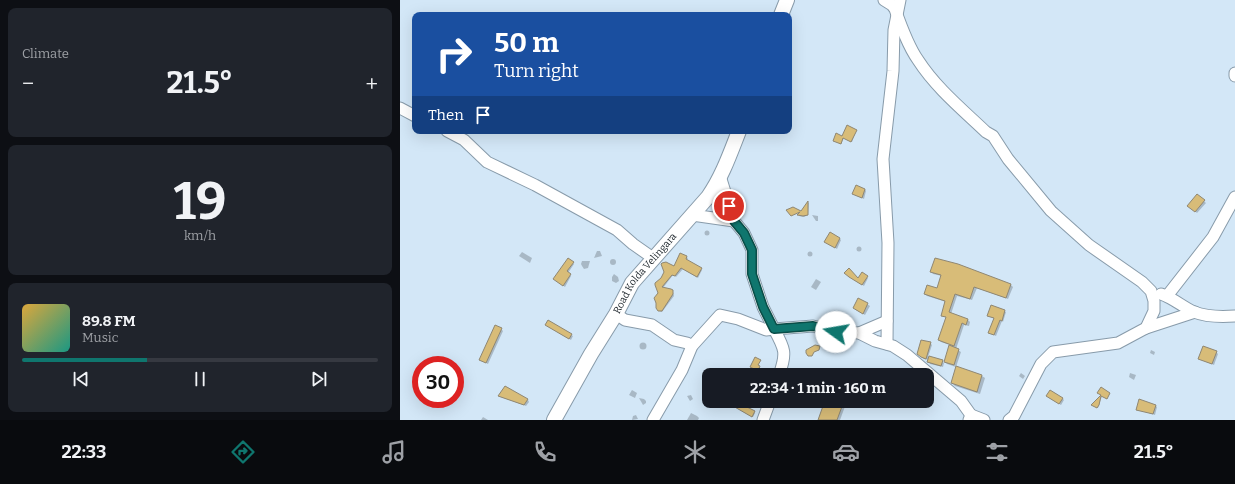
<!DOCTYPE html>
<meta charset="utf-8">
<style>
:root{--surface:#171b24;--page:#20242c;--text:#f1f3f6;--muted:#9ea1a6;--line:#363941;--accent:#0f766e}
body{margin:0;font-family:Bitter,serif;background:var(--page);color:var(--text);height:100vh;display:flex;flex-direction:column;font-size:15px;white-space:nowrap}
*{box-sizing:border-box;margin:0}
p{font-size:13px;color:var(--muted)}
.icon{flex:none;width:22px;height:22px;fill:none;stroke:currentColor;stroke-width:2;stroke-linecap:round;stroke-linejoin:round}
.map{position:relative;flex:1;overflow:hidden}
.side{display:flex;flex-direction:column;gap:8px;padding:8px;background:#0d0f14;width:400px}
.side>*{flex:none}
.guide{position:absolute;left:12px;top:12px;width:380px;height:122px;border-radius:8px;box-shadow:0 4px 16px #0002;background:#1a4fa0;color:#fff;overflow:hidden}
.speed{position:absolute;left:12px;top:356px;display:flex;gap:8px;font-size:20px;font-weight:700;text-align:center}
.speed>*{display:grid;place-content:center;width:52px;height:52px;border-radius:50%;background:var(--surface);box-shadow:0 4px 16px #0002;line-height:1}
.speed .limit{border:6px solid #d22;background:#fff;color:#111}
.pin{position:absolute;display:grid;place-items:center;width:34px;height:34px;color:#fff;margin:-17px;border:2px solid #fff;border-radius:50%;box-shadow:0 1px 4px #0007}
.me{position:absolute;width:44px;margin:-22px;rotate:283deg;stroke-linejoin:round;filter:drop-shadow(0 0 3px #0008)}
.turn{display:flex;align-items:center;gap:14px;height:84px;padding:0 16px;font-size:18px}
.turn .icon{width:52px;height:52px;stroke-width:2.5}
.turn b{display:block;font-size:28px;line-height:34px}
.then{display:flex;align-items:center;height:38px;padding:0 16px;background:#0003;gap:8px;font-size:15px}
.big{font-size:30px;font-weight:700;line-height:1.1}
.side .widget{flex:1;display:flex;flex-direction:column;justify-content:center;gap:6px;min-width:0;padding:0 14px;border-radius:8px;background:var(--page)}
.side .dial{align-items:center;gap:0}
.dial b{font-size:52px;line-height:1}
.song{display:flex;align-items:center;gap:12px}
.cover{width:48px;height:48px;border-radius:6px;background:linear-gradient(135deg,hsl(40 70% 55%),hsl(170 70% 35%))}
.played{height:4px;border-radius:2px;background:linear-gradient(90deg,var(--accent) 35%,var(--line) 35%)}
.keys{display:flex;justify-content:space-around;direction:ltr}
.heat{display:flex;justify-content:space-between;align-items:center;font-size:22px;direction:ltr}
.trip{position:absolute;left:302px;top:368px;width:232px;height:40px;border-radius:8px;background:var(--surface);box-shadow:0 4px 16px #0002;font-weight:700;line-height:40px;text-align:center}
.menu{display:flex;height:64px;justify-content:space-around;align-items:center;background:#090b0e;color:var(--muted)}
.menu .icon{width:28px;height:28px}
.menu .active{color:var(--accent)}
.menu b{font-size:18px;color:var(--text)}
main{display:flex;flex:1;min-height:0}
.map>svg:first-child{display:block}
</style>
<main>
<section class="side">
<div class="widget"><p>Climate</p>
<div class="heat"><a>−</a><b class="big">21.5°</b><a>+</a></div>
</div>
<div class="widget dial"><b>19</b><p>km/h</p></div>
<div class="widget">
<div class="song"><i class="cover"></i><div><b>89.8 FM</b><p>Music</p></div></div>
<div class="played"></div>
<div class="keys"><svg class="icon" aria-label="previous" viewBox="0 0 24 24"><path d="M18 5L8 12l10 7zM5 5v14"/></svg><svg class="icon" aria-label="pause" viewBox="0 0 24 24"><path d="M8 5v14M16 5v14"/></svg><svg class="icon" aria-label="next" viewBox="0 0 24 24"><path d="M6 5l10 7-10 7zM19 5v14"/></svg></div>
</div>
</section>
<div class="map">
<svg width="835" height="420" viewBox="0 0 835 420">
<rect width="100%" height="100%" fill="#d3e7f7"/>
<!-- shadow -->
<g fill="#0003">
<path d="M456 131 452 142 444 138 441 144 435 141Z"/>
<path d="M465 189 466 191 464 199 453 194Z"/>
<path d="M797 195 806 203 797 213 789 206Z"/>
<path d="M409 202 408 215 404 217 399 216Z"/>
<path d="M412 215 418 216V221H416Z"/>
<circle cx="307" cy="233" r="2.5"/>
<path d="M439 238 441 240 437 249 426 242Z"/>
<circle cx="459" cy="249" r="2.5"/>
<path d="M197 251H200L202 256 194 258Z"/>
<circle cx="410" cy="254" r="2.5"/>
<path d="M122 252 132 258 130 263 119 256Z"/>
<path d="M281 254 288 258 286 261 302 270 298 278 283 269 276 277 273 275 263 288 270 290 273 292 274 296 262 312 259 311 260 293 256 285 274 267Z"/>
<circle cx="213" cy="262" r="3"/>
<path d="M182 261H190L188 268 184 269 182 266 181 264Z"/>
<path d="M173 263 174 264 168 273 171 276 165 287 156 280Z"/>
<path d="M531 271 610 284 613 287 608 299 577 288 572 300 557 296 551 314 568 320 570 322 569 326 564 325 556 349 561 352 556 367 547 364 545 362 550 345 541 342 539 340 547 318 542 315 546 302 527 296 525 294 537 289 542 276 533 274Z"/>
<path d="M214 274 218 277 219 281 216 283 212 281V277Z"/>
<path d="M467 277 468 278 464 286 451 278 458 279Z"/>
<path d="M416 279 421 282 416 290 411 287Z"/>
<path d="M459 299 470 306 465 315 456 310Z"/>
<path d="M604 311 606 312 603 322 602 321 596 336 591 334 595 319 588 316Z"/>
<path d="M146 325 171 335 173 336 171 340Z"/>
<path d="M101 329 103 331 88 364 82 361Z"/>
<circle cx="243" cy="346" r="3.5"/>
<path d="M530 343 532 345 528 357 542 361 544 363 543 367 530 364 529 362V360L524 359 520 356Z"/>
<path d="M751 350 755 352 754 355 750 353Z"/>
<path d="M816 352 818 354 814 365 799 359Z"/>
<path d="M621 373 625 376 623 379 619 376Z"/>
<path d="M730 373 736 375 734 380 729 377Z"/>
<path d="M582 376 585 378 580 394 555 386 552 383Z"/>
<path d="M309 377V392L303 389Z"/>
<path d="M105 387 128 400 129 402 126 406 101 397 99 396Z"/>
<path d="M232 390 237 393 235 398 229 395Z"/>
<path d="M291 395 293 399 290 401 287 396Z"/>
<path d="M702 396 698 408 693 405Z"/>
<path d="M239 398 244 399 246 401V403L243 405Z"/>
<path d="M649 398 663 399 664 400 661 405Z"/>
<path d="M337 401 344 402 346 404 344 407 355 413 353 417 336 407Z"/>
<path d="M428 401H447L440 420H419Z"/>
<path d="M740 401 756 406 757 407 755 415 739 410Z"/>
<path d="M291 413 297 416 299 418 298 420H287Z"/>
<path d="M236 415 238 419 232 420 233 416Z"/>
<path d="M83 417 88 420H81Z"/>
</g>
<!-- building -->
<g fill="#d8bc78" stroke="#8f8773">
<path d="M447 125 457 130 451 142 443 138 441 144 433 141 436 133 442 136Z"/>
<path d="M456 185 465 189 462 198 452 194Z"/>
<path d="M797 194 805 200 795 212 787 206Z"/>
<path d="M408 201V215L403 216 397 215 400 212 391 216 386 210 393 207 401 211Z"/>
<path d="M430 232 440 238 435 248 424 242Z"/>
<path d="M280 253 287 256 286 259 302 268 297 277 281 268 275 276 272 275 262 287 271 289 273 290V294L262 311H258L256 308V303L254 298 258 293 255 285V283L261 278 264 272 261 264 262 263 266 262 274 266Z"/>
<path d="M168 258 174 262 167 271 171 274 163 286 153 279Z"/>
<path d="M535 258 558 264 611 284 606 298 574 287 570 299 555 294 549 312 568 319 566 325 562 323 554 346 538 340 546 317 541 316 545 301 524 294 527 285 537 288 541 275 530 272Z"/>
<path d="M449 268 458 278 462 272 468 276 462 285 449 277 444 273Z"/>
<path d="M458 298 468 303 463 314 453 308Z"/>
<path d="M591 305 605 310 602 321 600 320 594 335 588 333 594 318 587 316Z"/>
<path d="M148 320 172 334 169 339 145 325Z"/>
<path d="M95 325 102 328 86 363 79 360Z"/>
<path d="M521 340 531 342 526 359 521 357 517 354Z"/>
<path d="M415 345 420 346 419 350 414 352 412 356H408L406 353V350Z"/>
<path d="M549 345 559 349 554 365 544 362Z"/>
<path d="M803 346 817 351 812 364 798 359Z"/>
<path d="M529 356 543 360 541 366 527 362Z"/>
<path d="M355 357 361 360 358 365 360 366 358 371 350 367Z"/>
<path d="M556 366 582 375 577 392 551 383Z"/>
<path d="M105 386 128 399 124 405 98 396Z"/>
<path d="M701 387 710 393 707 399 701 396 699 405 697 408 691 405 701 395 697 393Z"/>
<path d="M650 390 663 398 659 404 646 396Z"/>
<path d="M739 399 756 405 753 414 736 410Z"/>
<path d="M336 401H345L343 405 355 411 352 417 333 406Z"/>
<path d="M427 401H444L437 420H418L423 406 425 407Z"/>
</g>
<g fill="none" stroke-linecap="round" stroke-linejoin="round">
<!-- minor casing -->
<g stroke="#889baa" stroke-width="13">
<g id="minor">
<path d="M484 0 492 5 495 9C501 26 508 46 518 60 536 88 563 110 586 132L593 136 608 159 651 211 689 245 742 282 751 291 754 301V311L746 328 718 343 653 352 641 364 614 416 609 420"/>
<path d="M835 73V76"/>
<path d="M0 108 15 116"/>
<path d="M47 131 64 140 87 162 135 185 217 230 233 244 253 258"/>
<path d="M320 176 334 221"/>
<path d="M292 215 334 221 344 233 352 250V274L363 307 374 329 413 326 436 332 459 333 475 341 493 346 507 355 561 401 571 415"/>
<path d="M761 294C773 298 783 307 794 312 807 317 822 317 835 316"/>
<path d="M767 296 813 237 835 197"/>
<path d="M216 314 225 320 252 325 274 340 287 343 292 346"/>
<path d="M746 328 795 312"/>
<path d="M459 333 487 321"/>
<path d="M487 344 488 243 483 159 493 71 494 30 500 0"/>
<path d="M253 420 282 370 292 346 320 315 338 319 366 330 374 329C385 349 387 353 379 375"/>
<path d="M363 420 370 401"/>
<path d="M569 420 571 415 584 420"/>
</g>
</g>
<!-- major casing -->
<g stroke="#889baa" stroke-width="16">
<g id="major">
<path d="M381 15 387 0"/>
<path id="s1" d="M154 420 191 354 216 314 232 283 308 197C322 177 330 154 339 131"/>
</g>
</g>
<!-- minor -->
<use href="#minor" stroke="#fff" stroke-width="11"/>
<!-- major -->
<use href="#major" stroke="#fff" stroke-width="14"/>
</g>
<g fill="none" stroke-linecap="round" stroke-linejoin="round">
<!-- route casing -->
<g stroke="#0a4d48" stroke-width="10">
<path id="route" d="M329 206 334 221 344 233 352 250V274L363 307 374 329 413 326 436 332"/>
</g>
<!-- route -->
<use href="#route" stroke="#0f766e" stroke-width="7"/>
</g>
<g text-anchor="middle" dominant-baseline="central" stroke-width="3" stroke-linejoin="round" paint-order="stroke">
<!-- street labels -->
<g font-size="10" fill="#222a30" stroke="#e7f3fd">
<text stroke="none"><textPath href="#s1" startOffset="173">Road Kolda Velingara</textPath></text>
</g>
</g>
</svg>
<div class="speed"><div class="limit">30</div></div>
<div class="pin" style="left:329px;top:206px;background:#d93025"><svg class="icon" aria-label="arrive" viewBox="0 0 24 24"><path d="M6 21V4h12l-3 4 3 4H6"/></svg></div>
<svg class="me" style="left:436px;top:332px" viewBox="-20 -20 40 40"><circle r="19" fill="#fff"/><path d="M0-13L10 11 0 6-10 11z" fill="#0f766e"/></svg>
<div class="trip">22:34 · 1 min · 160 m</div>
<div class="guide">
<div class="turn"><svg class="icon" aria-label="right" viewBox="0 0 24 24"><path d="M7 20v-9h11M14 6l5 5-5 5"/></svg><div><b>50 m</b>Turn right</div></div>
<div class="then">Then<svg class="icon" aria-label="arrive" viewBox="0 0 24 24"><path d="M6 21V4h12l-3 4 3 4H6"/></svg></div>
</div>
</div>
</main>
<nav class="menu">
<b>22:33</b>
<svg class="icon active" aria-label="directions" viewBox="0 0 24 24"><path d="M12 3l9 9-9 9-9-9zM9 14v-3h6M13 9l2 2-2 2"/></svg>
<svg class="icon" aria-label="music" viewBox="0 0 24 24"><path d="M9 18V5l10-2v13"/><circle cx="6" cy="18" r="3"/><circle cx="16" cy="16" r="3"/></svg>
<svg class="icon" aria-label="phone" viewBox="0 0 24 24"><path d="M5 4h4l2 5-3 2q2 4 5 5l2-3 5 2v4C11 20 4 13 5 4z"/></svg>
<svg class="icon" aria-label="climate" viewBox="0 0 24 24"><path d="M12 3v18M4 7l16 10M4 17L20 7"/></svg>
<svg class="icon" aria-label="car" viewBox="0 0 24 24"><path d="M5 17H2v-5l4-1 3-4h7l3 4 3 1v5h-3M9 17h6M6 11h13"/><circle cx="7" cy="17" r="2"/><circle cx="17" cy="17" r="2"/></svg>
<svg class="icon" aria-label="filters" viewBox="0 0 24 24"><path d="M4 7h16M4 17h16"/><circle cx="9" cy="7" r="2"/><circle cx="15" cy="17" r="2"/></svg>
<b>21.5°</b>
</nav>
